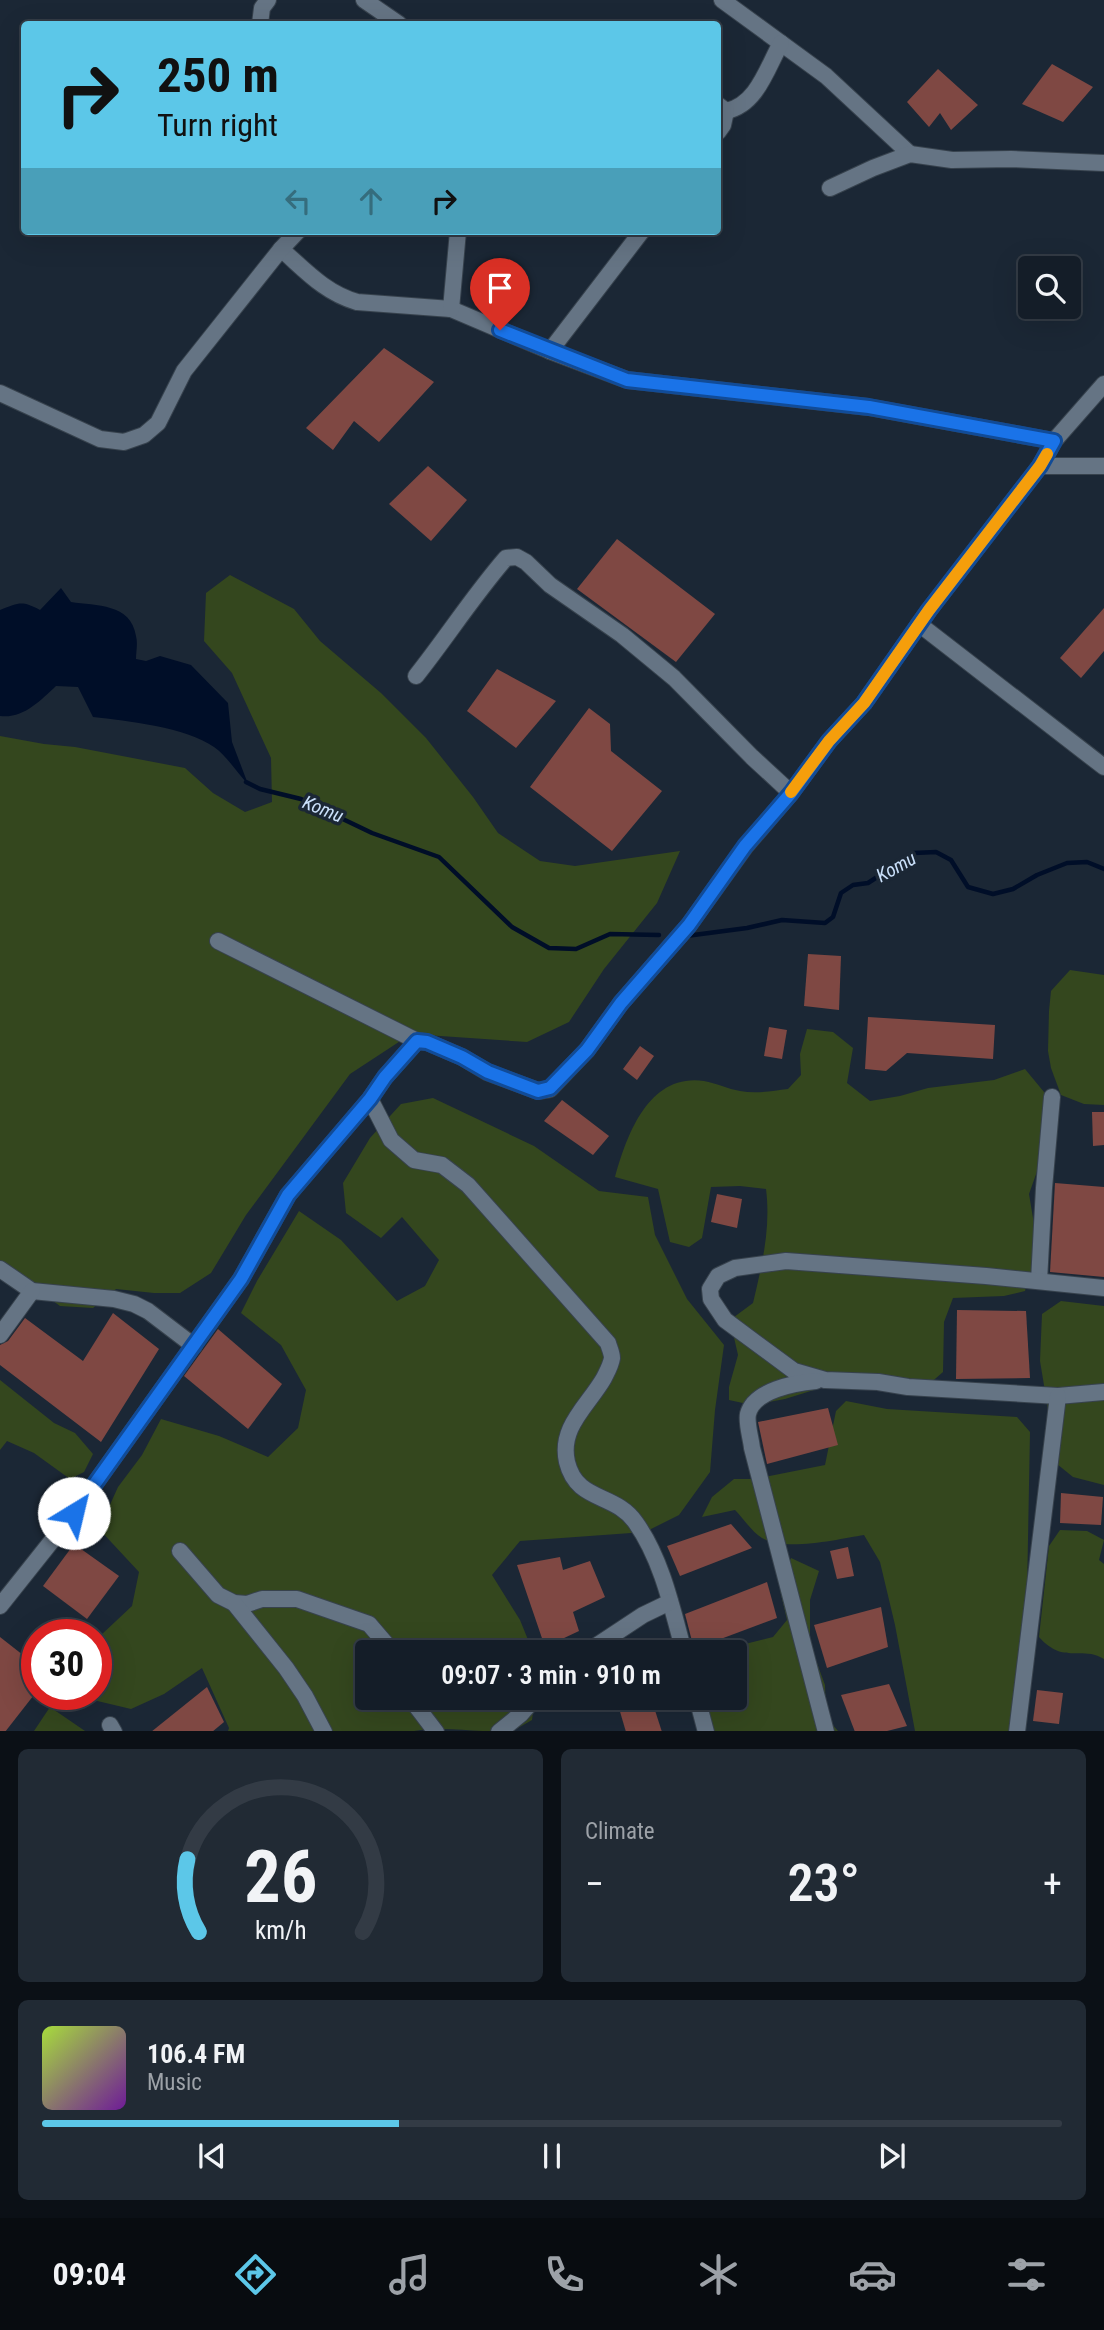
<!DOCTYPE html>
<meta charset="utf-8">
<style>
:root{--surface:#141d28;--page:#212a34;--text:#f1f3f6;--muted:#9da2a8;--line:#333b45;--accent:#5cc7e8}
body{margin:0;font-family:"Roboto Condensed",sans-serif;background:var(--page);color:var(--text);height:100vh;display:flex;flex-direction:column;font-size:26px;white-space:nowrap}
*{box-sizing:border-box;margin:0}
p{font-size:23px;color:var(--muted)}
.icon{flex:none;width:38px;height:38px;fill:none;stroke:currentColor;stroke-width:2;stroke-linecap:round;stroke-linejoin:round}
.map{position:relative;height:1731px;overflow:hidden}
.drawer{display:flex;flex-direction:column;gap:18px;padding:18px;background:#0b1016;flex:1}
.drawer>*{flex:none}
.hud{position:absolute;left:21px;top:21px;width:700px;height:214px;border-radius:7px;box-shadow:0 7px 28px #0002,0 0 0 2px var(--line);background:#5cc7e8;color:#111;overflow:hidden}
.controls{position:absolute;left:1018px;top:256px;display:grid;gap:14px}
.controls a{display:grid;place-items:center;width:63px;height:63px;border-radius:7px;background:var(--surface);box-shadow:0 7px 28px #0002,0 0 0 2px var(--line);font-size:35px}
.speed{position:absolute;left:21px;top:1619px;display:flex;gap:14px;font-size:35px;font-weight:700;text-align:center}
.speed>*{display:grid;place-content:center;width:91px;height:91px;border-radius:50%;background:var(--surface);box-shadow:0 7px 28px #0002,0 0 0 2px var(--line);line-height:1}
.speed .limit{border:10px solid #d22;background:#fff;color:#111}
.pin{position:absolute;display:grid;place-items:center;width:60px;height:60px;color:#fff;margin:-72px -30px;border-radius:50% 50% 50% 0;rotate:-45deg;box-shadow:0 0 7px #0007}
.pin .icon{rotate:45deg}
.me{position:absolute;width:77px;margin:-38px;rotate:36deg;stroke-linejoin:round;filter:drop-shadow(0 0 5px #0008)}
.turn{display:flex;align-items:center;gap:24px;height:147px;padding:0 21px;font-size:32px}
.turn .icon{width:91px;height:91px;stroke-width:2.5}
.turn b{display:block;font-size:49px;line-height:60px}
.lanes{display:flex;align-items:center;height:66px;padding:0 21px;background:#0003;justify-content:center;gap:35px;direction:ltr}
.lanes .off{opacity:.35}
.big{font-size:52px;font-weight:600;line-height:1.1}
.drawer .widget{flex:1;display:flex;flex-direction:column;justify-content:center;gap:10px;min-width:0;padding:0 24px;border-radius:10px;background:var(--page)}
.drawer .dial{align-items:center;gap:0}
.dial svg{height:182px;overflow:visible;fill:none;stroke:var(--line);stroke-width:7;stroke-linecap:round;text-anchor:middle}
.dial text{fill:var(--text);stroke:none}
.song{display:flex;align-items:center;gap:21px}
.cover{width:84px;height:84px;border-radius:10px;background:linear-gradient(135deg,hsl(80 70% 55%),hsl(280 70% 35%))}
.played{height:7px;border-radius:4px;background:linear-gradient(90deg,var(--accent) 35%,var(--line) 35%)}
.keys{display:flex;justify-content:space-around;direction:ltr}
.heat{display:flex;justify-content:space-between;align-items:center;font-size:38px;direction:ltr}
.drawer .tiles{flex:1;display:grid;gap:18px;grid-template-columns:1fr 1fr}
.widget:last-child{grid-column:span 2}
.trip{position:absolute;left:355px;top:1640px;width:392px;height:70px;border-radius:7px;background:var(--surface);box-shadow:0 7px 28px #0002,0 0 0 2px var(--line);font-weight:600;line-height:70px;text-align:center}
.tabs{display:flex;height:112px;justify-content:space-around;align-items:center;background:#080c10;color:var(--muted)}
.tabs .icon{width:49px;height:49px}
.tabs .current{color:var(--accent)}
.tabs b{font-size:32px;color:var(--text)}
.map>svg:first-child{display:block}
</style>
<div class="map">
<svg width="1104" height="1732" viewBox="0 0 1104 1732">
<rect width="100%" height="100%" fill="#1b2735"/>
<!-- green -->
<g fill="#34471e">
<path d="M230 575 294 609 320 641 381 693 426 738 473 797 498 833 540 861 575 866 680 851 657 903 604 969 569 1022 527 1042 411 1034 350 1074 246 1215 211 1273 180 1293H154L116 1289 93 1308 60 1306 0 1262V736L44 744 75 747 185 768 213 793 245 812 272 802 271 758 232 673 204 641 206 593Z"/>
<path d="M1070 970 1104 975V1105L1084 1104 1061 1095 1051 1068 1048 1051 1049 1011 1051 991Z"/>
<path d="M807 1029 833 1032 853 1048 847 1083 870 1101 900 1096 928 1088 994 1080 1025 1069 1044 1092 1049 1112 1040 1163 1029 1194 1034 1224 1033 1265 1025 1291 1004 1296 953 1298 944 1322 943 1372 928 1385 884 1375 830 1385 785 1399 752 1405 729 1400V1387L738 1355 730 1320 753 1303C762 1265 771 1228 766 1189L740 1186 711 1187 702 1238 689 1247 670 1242 658 1189 615 1177C627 1134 649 1073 704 1081 716 1083 728 1089 740 1091 756 1094 772 1091 788 1089L801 1075 800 1054Z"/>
<path d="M433 1098 534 1146 599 1191 648 1197 655 1235 687 1299 724 1345 715 1410 710 1472 679 1515 645 1532 520 1541 492 1575 520 1620 533 1652H368V1698H535L532 1720C525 1724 516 1730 507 1732 475 1732 441 1725 409 1732L228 1731 229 1728 202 1668 164 1694 131 1709 89 1699 87 1694H96V1645L100 1636 132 1606 139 1572 99 1529 118 1487 142 1455 161 1419 219 1436 268 1457 298 1428 306 1390 281 1345 241 1313 257 1281 299 1211 341 1240 397 1301 425 1286 439 1260 402 1217 381 1238 346 1213 343 1183 370 1138 401 1104Z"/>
<path d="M1061 1301 1104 1306V1485L1073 1477 1057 1464 1040 1361 1042 1314Z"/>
<path d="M0 1380 54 1423 75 1433 93 1454 84 1472 70 1479 34 1453 7 1441 0 1450Z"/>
<path d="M846 1401 887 1409 1017 1417 1030 1432 1027 1593 1011 1731H915L895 1625 880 1562 864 1535C839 1539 785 1552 762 1538 752 1532 743 1518 735 1510L702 1517 712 1497 734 1479H754L825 1465 836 1411Z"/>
<path d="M1060 1530 1087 1531 1104 1540 1099 1560 1104 1564V1659C1080 1645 1064 1665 1039 1637L1049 1546Z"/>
<path d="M791 1558 819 1571 810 1600V1644L825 1685 826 1717 838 1731H708L702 1698H735V1652H723L737 1646 773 1637 787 1620 780 1590Z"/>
<path d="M50 1707 85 1731H34Z"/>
</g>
<!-- water -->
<path fill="#000e28" d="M61 588 71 602C96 606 131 603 136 636 138 643 136 652 136 659L146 661 160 656 191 665 228 703 232 742 248 784C237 773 227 756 214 747 186 727 127 721 93 717L78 687 56 686C40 701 23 719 0 716V610C19 603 21 600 40 610Z"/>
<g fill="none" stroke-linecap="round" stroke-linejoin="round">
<!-- stream -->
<g stroke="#000e28" stroke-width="4.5">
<path d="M246 782 260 789 301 799 372 833 439 857 512 927 549 948 576 949 610 934 659 935"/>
<path d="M686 936 747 928 782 920 825 923 833 917 841 893 853 885 868 883 914 853 936 852 951 860 968 887 993 894 1013 889 1037 875 1067 863 1087 862 1104 869"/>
</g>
</g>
<!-- building -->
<g fill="#7f4843">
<path d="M1052 64 1093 87 1063 122 1022 104Z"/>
<path d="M938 69 978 105 951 130 940 113 929 127 907 102Z"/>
<path d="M384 348 434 382 379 442 354 421 333 450 306 428Z"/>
<path d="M428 466 467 500 431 541 389 504Z"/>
<path d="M617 539 715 614 676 662 577 589Z"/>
<path d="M1104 608V651L1081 678 1060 658Z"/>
<path d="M497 669 556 701 516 748 467 711Z"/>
<path d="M589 708 610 724 611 751 662 791 612 851 530 787Z"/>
<path d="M808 954 841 956 839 1010 804 1006Z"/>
<path d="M868 1017 995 1025 993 1059 907 1053 886 1071 865 1069Z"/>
<path d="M769 1027 787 1030 782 1059 764 1056Z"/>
<path d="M640 1046 654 1056 637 1080 623 1069Z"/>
<path d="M562 1100 609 1136 593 1155 544 1121Z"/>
<path d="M1092 1112H1104V1145L1093 1146Z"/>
<path d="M1055 1183 1104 1187V1277L1050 1272Z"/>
<path d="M717 1194 742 1199 737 1228 711 1222Z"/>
<path d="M957 1310 1026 1311 1030 1378 956 1379Z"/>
<path d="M113 1313 159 1349 101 1442 0 1365V1345L8 1341 25 1318 83 1361Z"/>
<path d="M218 1329 282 1384 248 1429 184 1376Z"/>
<path d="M828 1408 838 1445 767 1464 758 1422Z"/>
<path d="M1061 1493 1103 1497 1101 1525 1060 1523Z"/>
<path d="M731 1524 752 1548 680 1576 667 1546Z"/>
<path d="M74 1544 119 1576 87 1619 43 1586Z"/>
<path d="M848 1547 854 1576 837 1579 830 1551Z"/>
<path d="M560 1557 563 1570 590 1561 605 1597 573 1612 579 1631 545 1647 517 1565Z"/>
<path d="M767 1582 777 1618 694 1649 685 1614Z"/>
<path d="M881 1607 888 1647 827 1668 814 1625Z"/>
<path d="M0 1637 37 1666V1691L5 1732H0Z"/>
<path d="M889 1684 907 1726 883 1732H855L841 1695Z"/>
<path d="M207 1687 224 1722 212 1732H151Z"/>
<path d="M1037 1690 1063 1693 1059 1724 1033 1721Z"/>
<path d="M616 1698H651L662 1732H626Z"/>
</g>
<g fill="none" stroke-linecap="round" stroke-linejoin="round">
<!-- minor casing -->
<g stroke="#37424d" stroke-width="18">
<g id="minor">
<path d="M364 0 399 24"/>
<path d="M722 0 826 76 910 154"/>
<path d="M260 24 262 8 268 0"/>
<path d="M726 111C757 105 767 68 781 43"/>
<path d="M718 132 723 125 726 111 718 105"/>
<path d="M830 188 873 168 910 154 952 160 1011 159 1104 163"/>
<path d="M281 249C305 270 325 293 357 302L451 309 550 351 627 380 868 407 1054 441"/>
<path d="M451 309 458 231"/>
<path d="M550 351 642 231"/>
<path d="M0 393 100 439 124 442 144 435 158 423 184 371 281 249 298 231"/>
<path d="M1040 466H1104"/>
<path d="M919 624 1104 767"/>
<path d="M416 676C447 637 473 596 506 558L517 557 526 562 550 585 622 635 674 678 752 757 791 793"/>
<path d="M218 941 417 1041"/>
<path d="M370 1099 391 1140 414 1160 442 1165 468 1185 608 1343C609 1347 612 1353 612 1358 611 1365 607 1372 604 1378 588 1406 559 1427 567 1462 577 1503 615 1492 636 1523 662 1560 672 1608 684 1652"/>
<path d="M0 1269 32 1291 114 1299 134 1304 148 1311 194 1346"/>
<path d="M1039 1281 1044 1188 1052 1097"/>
<path d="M1104 1288 986 1276 786 1261 735 1268 718 1276 710 1289 711 1299 725 1320 794 1371 825 1380 878 1382 908 1387 1058 1396 1104 1392"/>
<path d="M0 1335 32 1291"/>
<path d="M816 1381C795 1383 754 1390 748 1414 746 1423 751 1438 752 1448L826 1732"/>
<path d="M180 1551 218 1595 234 1603 247 1604 262 1599H297L369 1624 393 1652"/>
<path d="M234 1603 286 1668 305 1696 324 1732"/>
<path d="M0 1606 74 1513 241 1279 288 1195 370 1099 385 1077 417 1041 427 1042 462 1057 487 1072 538 1091 550 1089 587 1050 621 1003 689 925 745 847 791 793 829 741 864 703 929 610 1040 466 1054 441 1104 384"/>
<path d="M587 1652 643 1615 670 1602"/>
<path d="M410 1698 436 1732"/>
<path d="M697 1698 706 1732"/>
<path d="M110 1725 114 1732"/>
<path d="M499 1732 521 1714 535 1698"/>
<path d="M1017 1732 1058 1396"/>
</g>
</g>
<!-- minor -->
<use href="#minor" stroke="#657484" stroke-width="16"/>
</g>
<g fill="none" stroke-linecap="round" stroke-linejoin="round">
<!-- route casing -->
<g stroke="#114b97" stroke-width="18">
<path id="route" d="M74 1513 241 1279 288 1195 370 1099 385 1077 417 1041 427 1042 462 1057 488 1072 538 1091 550 1088 587 1050 621 1003 689 925 745 846 791 793 829 741 864 703 929 610 1040 466 1054 441 869 407 627 380 500 330"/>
</g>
<!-- route -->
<use href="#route" stroke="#1a73e8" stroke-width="12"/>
<!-- slow -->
<path stroke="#f59e0b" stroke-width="12" d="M791 792 829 741 864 703 929 610 1040 466 1047 454"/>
</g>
<g text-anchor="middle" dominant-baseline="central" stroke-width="7" stroke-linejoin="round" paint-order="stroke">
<!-- water labels -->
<g font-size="19" font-style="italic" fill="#cbe1fb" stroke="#1b2735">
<text transform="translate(323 809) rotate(22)">Komu</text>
<text transform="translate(896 867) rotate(-29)">Komu</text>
</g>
</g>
</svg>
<div class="controls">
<a><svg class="icon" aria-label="search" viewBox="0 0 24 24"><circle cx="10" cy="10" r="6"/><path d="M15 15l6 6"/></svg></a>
</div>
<div class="speed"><div class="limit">30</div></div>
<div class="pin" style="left:500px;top:330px;background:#d93025"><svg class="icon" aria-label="arrive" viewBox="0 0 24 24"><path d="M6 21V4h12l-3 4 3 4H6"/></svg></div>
<svg class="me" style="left:74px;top:1513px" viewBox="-20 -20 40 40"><circle r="19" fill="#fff"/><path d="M0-13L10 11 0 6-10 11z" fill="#1a73e8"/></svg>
<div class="trip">09:07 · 3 min · 910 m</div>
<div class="hud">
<div class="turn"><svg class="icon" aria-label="right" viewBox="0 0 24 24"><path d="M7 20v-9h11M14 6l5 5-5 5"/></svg><div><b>250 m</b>Turn right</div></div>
<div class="lanes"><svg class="icon off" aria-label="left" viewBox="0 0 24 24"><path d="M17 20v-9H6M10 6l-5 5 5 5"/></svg><svg class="icon off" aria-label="ahead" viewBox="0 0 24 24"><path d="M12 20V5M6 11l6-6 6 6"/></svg><svg class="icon" aria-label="right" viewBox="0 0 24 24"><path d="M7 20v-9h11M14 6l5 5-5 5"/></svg></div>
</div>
</div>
<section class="drawer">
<div class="tiles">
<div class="widget dial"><svg viewBox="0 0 100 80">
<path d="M14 69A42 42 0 1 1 86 69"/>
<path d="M14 69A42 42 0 0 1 9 37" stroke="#5cc7e8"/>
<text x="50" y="56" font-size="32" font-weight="700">26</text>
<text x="50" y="72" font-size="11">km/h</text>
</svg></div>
<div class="widget"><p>Climate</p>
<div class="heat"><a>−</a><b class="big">23°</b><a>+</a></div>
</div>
<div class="widget">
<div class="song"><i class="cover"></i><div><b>106.4 FM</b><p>Music</p></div></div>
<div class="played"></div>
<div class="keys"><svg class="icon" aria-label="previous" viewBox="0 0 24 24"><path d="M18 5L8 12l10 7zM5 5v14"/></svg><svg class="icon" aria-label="pause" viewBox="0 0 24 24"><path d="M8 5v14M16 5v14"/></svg><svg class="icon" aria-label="next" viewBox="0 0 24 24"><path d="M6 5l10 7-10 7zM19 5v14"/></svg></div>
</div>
</div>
</section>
<nav class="tabs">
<b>09:04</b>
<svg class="icon current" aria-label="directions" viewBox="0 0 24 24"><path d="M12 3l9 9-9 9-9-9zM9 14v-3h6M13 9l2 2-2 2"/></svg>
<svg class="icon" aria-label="music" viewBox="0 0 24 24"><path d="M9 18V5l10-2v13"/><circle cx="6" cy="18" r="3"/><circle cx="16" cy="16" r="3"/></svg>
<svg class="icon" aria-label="phone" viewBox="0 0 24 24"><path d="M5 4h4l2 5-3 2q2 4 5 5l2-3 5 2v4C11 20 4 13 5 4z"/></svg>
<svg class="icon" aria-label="climate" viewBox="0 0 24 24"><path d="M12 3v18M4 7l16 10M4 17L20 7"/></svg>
<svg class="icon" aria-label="car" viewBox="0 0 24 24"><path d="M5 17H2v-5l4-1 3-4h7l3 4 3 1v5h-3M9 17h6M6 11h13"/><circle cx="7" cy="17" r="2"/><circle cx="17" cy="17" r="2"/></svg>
<svg class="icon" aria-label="filters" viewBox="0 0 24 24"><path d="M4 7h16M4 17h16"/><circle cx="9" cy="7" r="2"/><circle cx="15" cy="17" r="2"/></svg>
</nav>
